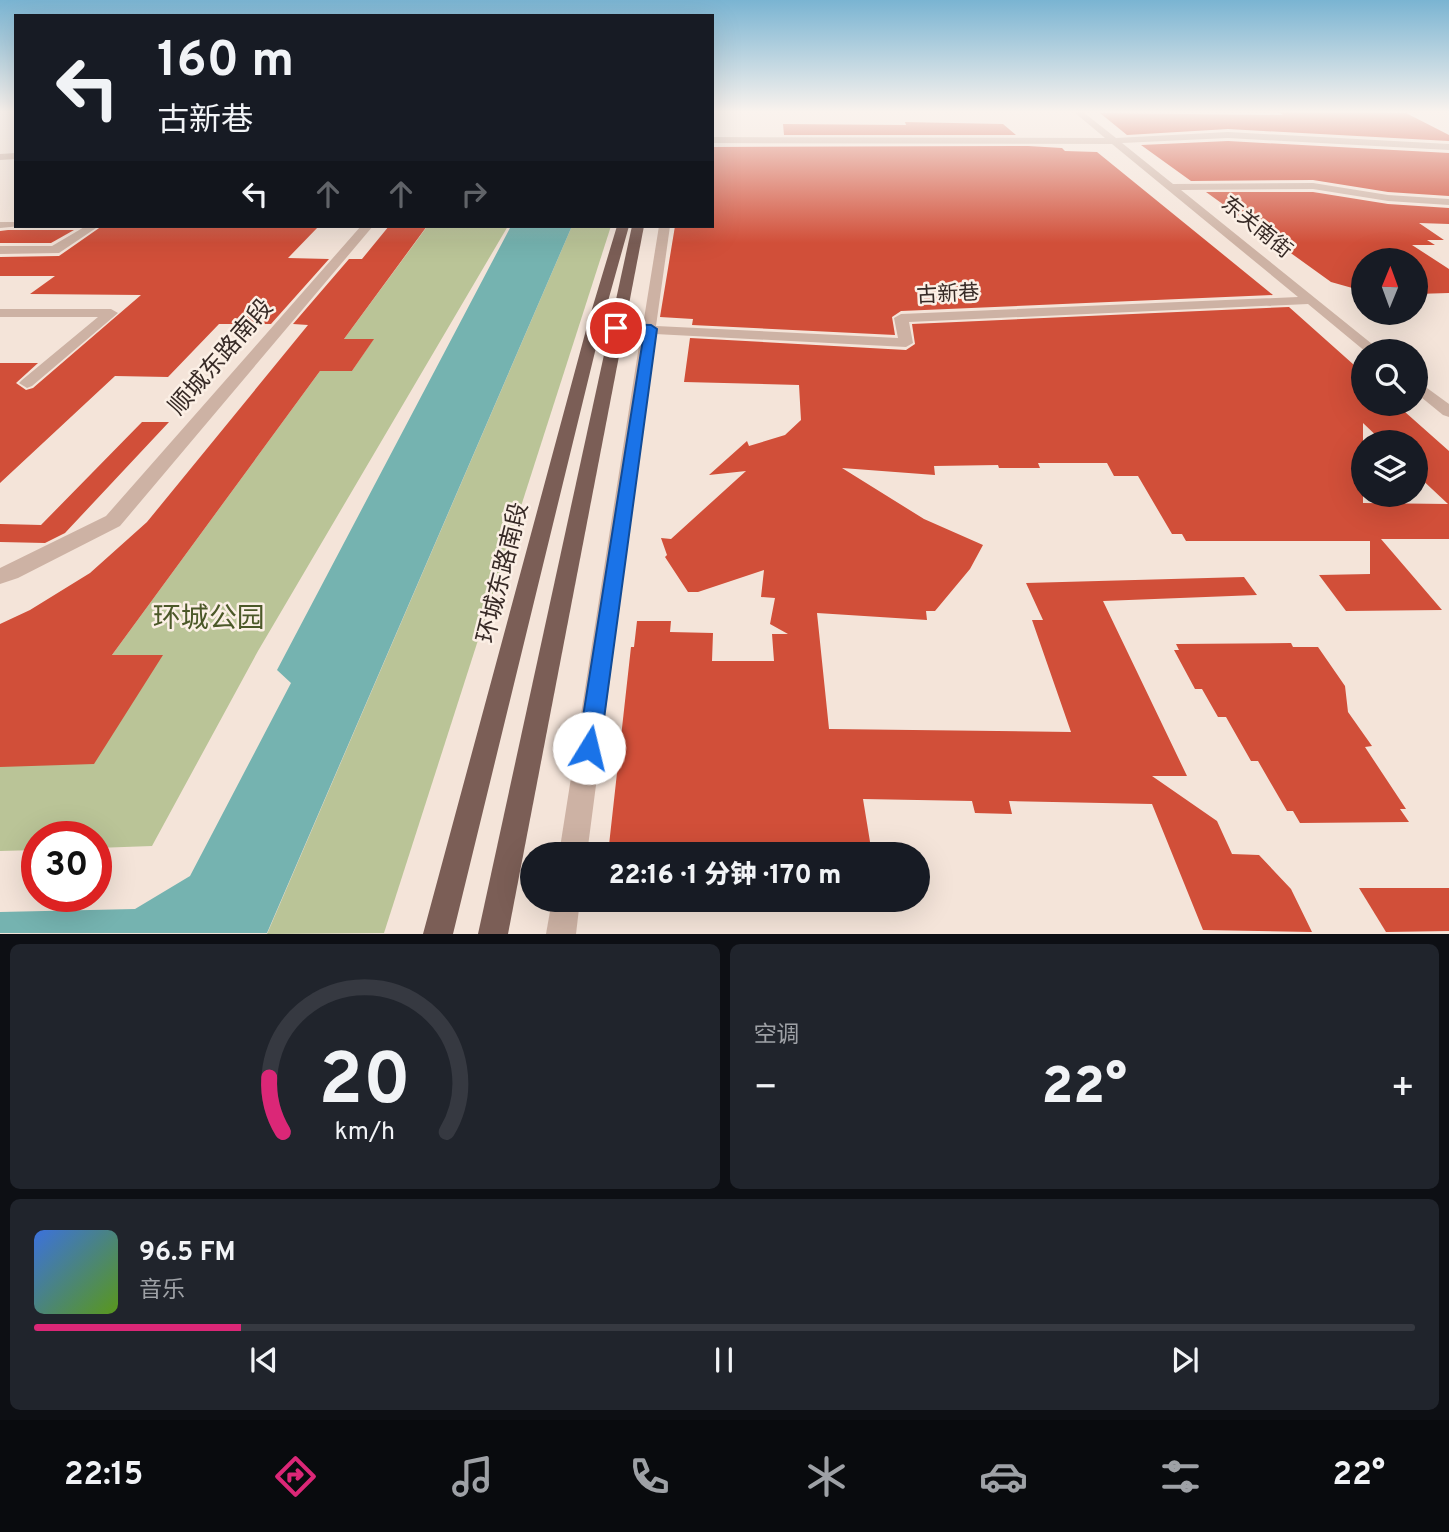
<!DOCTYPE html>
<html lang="zh">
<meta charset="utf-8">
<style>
:root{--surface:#171b24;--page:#20242c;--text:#f1f3f6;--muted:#9ea1a6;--line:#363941;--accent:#db2777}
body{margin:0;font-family:Overpass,"Noto Sans SC",sans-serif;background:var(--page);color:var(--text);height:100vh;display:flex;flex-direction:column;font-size:26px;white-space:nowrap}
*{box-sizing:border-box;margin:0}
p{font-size:23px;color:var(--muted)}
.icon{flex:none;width:38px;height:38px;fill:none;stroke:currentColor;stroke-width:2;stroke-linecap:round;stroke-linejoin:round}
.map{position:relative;height:934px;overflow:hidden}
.details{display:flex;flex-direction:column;gap:10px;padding:10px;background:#0d0f14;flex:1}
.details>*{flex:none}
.banner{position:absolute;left:14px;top:14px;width:700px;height:214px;border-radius:0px;box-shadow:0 7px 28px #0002;background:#171b24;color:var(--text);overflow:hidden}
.needle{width:46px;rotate:1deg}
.tools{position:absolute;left:1351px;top:248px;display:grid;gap:14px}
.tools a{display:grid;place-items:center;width:77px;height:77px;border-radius:50%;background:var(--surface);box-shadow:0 7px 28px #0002;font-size:35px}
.speed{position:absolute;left:21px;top:821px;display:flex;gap:14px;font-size:35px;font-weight:700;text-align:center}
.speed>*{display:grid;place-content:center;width:91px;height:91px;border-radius:50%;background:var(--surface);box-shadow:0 7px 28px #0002;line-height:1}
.speed .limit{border:10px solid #d22;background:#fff;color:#111}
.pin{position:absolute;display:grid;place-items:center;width:60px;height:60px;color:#fff;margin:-30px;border:4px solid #fff;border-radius:50%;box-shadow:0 2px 7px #0007}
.me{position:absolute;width:77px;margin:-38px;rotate:9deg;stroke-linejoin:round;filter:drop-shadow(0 0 5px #0008)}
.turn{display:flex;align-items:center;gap:24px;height:147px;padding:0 28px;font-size:32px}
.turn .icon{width:91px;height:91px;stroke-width:2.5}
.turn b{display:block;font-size:49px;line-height:60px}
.lanes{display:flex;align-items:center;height:66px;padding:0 28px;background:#0003;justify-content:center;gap:35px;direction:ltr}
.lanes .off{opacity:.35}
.big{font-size:52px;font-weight:800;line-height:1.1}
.details .widget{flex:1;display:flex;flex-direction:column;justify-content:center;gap:10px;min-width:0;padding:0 24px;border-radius:10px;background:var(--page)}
.details .dial{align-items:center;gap:0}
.dial svg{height:182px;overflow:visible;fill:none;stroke:var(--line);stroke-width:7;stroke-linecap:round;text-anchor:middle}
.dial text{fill:var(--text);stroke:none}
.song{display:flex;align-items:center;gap:21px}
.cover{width:84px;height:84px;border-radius:10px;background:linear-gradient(135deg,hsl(220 70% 55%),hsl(90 70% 35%))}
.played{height:7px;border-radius:4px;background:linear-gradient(90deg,var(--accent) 15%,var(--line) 15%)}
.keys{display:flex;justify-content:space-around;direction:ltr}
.heat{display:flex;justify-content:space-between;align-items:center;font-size:38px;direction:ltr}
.details .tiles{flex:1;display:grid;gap:10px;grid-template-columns:1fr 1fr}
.widget:last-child{grid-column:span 2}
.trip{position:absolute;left:520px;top:842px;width:410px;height:70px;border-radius:35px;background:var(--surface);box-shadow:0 7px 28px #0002;font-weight:800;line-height:70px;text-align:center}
.tab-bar{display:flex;height:112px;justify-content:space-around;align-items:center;background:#090b0e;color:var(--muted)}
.tab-bar .icon{width:49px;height:49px}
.tab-bar .on{color:var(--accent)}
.tab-bar b{font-size:32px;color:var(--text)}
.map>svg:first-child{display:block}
</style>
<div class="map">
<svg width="1449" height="934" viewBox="0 0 1449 934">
<rect width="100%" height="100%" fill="#f4e4d9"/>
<!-- green -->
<g fill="#bac497">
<path d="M457 226H508L258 651 152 846 96 848V836H37V850L0 851V767L162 655H112L320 371H352L373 340 344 339 426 228Z"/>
<path d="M572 226H611L384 933 267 934Z"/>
</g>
<!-- water -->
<path fill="#75b3b0" d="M511 226H572L267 933H0V912L135 909 190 876 291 683 277 670Z"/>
<!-- building -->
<g fill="#d14f39" fill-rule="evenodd">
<path d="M1279 112 1406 113 1449 135V141L1228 129 1127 135 1100 113 1283 115Z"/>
<path d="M905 122 1003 124 1016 135H784L783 124 906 125Z"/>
<path d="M1228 141 1449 153V196L1388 192 1313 180 1191 181 1141 145Z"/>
<path d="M1028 146 1062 148 1065 151 1097 152 1273 295 901 311 892 317 895 335 692 325 693 319 660 317 675 226H712V147Z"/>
<path d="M1206 192H1313L1388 204 1449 208V224L1419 223 1444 240H1427L1435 245H1412L1449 269V293L1416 294V260L1363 261V291L1331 282Z"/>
<path d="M102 226H319L288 258 329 259 271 324H219L168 377 115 376 0 483V363H38L16 383 26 390 33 388 141 295 30 294 55 276H0V257L59 256Z"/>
<path d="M389 226H427L344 339H374L352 371H320L112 655H163L94 764 0 767V624L30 610 90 573 147 522 308 325 293 324 349 259H362Z"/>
<path d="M8 230H74L51 243H0V231Z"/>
<path d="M1289 307 1363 373V404H1396L1449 451V539H1381L1442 610 1346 611 1319 575 1370 574V541H1186L1182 534H1172L1138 476H1114L1107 463H1038L1040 468H999L998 465 934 466 935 475 842 468 924 519 983 545 970 569 935 611H926L927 620 817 613 829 729 1071 732 1032 620H1043L1026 583 1244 577 1257 595 1103 601 1187 776H1152L1217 821 1232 854 1259 855 1291 889 1312 932 1203 930 1152 804 1009 801 1012 814 975 813 972 801 863 799 872 854H715V846L682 854H608L631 647H634L637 621H671L670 632 713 633 712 661H774L772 634H788L770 624 775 598 761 597 764 570 698 592H688L665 557 667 555 661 538 671 539 746 471 709 475 747 441 749 446 785 435 801 420 799 385 684 382 690 338 906 350 915 344 912 324ZM1363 423 1384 443H1416V474L1448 504 1363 503Z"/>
<path d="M142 422H169L65 533 45 543 0 542V524L41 525Z"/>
<path d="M1291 643 1293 647H1318L1345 686 1348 712 1372 746 1365 747 1406 809H1400L1409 822 1300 823 1293 811H1287L1258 761H1251L1226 717H1218L1202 689H1195L1174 650H1179L1176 644Z"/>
<path d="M1359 888H1449V931L1386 932Z"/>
</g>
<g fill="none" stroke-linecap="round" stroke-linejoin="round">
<!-- minor -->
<g fill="#cdb2a4" fill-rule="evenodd">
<path d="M1074 112H1083L1116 138 1228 132 1449 144V150L1228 138 1122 143 1173 184 1313 183 1388 195 1449 199V205L1388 201 1313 189 1181 190 1382 352H1366L1308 304 909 322 913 343 906 347 655 334 587 854H559L641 333 616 332 609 328 616 324 643 325 659 226H670L656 326 898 338 894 318 901 314 1298 297 1112 144 712 143V137L1105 138Z"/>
<path d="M16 153V159L0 160V154Z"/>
<path d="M0 222H16V226H21L0 228Z"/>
<path d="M86 226H99L59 253 0 254V246H52Z"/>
<path d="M361 226H373L120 526 18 578 0 584V568L106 516Z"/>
<path d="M0 309H111L118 313 32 386 27 388 19 383 22 380 98 317H0Z"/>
<path d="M1416 380 1449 404V417L1443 415 1416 393Z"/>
<path d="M552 900H580L576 934H546Z"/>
</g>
<!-- major -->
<g fill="#7b5e56" fill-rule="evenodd">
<path d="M617 226H629L603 319 453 934H423L589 319Z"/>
<path d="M632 226H644L508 934H478Z"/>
</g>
</g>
<!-- sky -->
<linearGradient id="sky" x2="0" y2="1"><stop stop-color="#7ab4d2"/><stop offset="0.46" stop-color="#faf3ee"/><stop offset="1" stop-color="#faf3ee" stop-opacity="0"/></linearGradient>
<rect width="1449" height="243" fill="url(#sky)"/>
<!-- route -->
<path fill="#1a73e8" stroke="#114b97" stroke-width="2" d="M616 324 651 325 657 329 600 748 597 755 589 758 581 755 578 748 644 333 611 331 609 328Z"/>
<g text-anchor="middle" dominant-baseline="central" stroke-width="5" stroke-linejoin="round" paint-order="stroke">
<!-- far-street labels -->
<g font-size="21" fill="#372a26" stroke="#fbefe5">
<text transform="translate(1256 228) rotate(39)">东关南街</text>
<text transform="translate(948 295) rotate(-3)">古新巷</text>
</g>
<!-- street labels -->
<g font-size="24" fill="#372a26" stroke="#fbefe5">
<text transform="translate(222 358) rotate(-49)">顺城东路南段</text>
<text transform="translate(504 573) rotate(-76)">环城东路南段</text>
</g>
<!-- near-park labels -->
<g font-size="28" fill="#4b5828" stroke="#fbefe5">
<text x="209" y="620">环城公园</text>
</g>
</g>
</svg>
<div class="tools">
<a><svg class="needle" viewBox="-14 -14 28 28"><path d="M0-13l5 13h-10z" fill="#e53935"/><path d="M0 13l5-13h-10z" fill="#9ea1a6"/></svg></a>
<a><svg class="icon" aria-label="search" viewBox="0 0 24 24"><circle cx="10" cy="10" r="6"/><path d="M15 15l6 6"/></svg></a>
<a><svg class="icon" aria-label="layers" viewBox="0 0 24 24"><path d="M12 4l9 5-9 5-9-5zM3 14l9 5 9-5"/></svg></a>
</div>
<div class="speed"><div class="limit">30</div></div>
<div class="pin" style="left:616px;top:328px;background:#d93025"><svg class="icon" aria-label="arrive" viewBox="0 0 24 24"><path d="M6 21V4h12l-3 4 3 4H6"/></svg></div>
<svg class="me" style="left:589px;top:748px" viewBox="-20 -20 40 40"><circle r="19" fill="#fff"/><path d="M0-13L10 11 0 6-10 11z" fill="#1a73e8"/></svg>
<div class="trip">22:16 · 1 分钟 · 170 m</div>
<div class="banner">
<div class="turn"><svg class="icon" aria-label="left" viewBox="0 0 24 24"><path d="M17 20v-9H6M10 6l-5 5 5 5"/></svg><div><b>160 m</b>古新巷</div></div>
<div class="lanes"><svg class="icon" aria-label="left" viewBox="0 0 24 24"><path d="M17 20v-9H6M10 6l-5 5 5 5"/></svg><svg class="icon off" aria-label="ahead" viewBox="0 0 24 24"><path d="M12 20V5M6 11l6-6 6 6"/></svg><svg class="icon off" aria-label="ahead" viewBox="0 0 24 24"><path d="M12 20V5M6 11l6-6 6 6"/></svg><svg class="icon off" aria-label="right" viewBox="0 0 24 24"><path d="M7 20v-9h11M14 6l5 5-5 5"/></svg></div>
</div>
</div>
<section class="details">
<div class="tiles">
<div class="widget dial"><svg viewBox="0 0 100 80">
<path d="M14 69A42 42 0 1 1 86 69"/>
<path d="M14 69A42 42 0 0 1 8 45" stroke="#db2777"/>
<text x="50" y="56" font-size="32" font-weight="700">20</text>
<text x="50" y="72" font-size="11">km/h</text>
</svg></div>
<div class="widget"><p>空调</p>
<div class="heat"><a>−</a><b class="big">22°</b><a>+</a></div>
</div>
<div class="widget">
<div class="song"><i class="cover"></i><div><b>96.5 FM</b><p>音乐</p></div></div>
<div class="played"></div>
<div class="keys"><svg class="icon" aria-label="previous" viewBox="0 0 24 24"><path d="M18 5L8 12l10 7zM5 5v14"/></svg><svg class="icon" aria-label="pause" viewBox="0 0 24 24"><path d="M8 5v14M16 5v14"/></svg><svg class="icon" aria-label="next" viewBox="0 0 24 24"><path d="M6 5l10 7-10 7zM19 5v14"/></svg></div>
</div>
</div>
</section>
<nav class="tab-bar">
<b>22:15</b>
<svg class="icon on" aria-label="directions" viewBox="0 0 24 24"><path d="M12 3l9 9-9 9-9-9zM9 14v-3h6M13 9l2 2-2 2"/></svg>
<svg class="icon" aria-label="music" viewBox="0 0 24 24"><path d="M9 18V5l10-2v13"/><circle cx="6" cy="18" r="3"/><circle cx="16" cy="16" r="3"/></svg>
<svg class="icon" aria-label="phone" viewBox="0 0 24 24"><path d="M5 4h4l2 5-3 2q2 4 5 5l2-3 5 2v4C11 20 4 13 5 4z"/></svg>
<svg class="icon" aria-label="climate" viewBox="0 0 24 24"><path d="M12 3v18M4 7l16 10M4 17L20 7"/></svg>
<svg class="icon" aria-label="car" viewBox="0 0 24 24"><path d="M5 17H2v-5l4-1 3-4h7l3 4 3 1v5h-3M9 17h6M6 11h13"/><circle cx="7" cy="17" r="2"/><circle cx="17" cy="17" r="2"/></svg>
<svg class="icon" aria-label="filters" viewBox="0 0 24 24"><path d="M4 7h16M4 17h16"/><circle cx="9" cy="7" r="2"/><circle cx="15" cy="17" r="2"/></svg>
<b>22°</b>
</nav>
